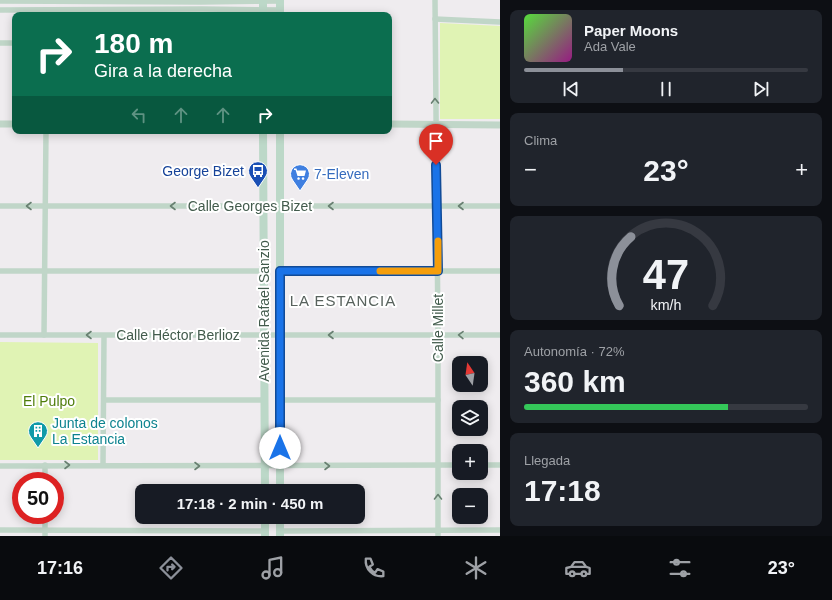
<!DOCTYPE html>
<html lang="es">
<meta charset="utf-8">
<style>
:root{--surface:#171b24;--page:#20242c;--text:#f1f3f6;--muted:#9ea1a6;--line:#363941;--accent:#8c9099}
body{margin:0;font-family:Arial,sans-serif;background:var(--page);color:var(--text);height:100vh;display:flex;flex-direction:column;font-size:15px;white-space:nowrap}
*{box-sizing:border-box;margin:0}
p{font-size:13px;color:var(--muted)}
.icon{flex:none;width:22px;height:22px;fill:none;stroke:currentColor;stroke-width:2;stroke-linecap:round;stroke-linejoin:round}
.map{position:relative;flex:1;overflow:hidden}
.panel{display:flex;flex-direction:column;gap:10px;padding:10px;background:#0d0f14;width:332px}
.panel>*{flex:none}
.top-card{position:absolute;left:12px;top:12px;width:380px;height:122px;border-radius:8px;box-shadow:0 2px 10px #0003;background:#0b6e4f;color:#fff;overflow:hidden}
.needle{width:26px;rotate:347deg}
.fabs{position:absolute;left:452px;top:356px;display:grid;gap:8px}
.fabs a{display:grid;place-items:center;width:36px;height:36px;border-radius:8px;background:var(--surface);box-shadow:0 2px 10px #0003;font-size:20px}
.speed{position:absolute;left:12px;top:472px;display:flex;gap:8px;font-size:20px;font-weight:700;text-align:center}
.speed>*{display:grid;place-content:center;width:52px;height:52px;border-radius:50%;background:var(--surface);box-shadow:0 2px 10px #0003;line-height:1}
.speed .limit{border:6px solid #d22;background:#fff;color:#111}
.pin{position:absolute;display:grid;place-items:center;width:34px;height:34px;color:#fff;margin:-41px -17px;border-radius:50% 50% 50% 0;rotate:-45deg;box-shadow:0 0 4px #0007}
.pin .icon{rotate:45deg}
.me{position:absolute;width:44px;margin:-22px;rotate:0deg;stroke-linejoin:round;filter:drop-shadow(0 0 3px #0008)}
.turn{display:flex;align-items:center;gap:14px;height:84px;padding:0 16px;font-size:18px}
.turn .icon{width:52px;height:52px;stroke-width:2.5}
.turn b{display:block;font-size:28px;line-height:34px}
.lanes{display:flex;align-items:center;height:38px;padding:0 16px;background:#0003;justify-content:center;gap:20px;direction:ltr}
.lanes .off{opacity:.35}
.big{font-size:30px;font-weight:700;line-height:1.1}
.panel .widget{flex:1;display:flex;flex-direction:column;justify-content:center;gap:6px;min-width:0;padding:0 14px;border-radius:8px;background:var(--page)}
.panel .dial{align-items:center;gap:0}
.dial svg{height:104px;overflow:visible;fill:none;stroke:var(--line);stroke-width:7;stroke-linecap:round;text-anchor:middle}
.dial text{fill:var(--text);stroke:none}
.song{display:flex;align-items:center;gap:12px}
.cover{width:48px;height:48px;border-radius:6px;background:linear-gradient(135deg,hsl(110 70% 55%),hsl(310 70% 35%))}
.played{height:4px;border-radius:2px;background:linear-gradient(90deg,var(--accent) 35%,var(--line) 35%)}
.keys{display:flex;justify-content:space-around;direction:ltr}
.heat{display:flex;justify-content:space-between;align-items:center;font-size:22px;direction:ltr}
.charge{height:6px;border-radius:3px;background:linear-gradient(90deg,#34c759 72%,var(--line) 0)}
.trip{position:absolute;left:135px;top:484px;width:230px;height:40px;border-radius:8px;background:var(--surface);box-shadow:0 2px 10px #0003;font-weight:700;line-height:40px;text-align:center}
.dock{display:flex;height:64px;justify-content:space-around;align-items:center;background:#090b0e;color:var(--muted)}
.dock .icon{width:28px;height:28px}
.dock .current{color:var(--accent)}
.dock b{font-size:18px;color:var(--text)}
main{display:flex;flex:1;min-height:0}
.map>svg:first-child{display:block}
</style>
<main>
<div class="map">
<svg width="500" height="536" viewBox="0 0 500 536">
<rect width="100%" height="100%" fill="#efecef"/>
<!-- green -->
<g fill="#e0f3b4">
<path d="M440 23 500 26V119H440Z"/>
<path d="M0 342 98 343V460H0Z"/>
</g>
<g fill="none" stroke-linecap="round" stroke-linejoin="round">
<!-- minor -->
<g stroke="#c0d6c8" stroke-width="5.5">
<path d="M435 0 438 335V536"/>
<path d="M0 1 201 2 280 1"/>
<path d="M0 10 202 9 280 10"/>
<path d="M435 19 500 22"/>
<path d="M0 43H15"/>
<path d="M0 206H500"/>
<path d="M0 271H264"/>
<path d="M280 271H500"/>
<path d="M0 335H500"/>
<path d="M44 335 46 131"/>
<path d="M104 400H265"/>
<path d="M280 400H438"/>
<path d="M103 465 104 336"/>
<path d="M481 465H500"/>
<path d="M0 466 459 465"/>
<path d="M45 481V465"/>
<path d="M45 515V536"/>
<path d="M0 530 265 531"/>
<path d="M280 531 500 530"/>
</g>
<!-- tertiary -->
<g stroke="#c0d6c8" stroke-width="7">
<path d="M0 124H15"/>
<path d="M389 124 500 125"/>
</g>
<!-- secondary -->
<g stroke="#bcd8c8" stroke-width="8">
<path d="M280 0V15"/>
<path d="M263 15V0"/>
<path d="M263 131 265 491"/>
<path d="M280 131V491"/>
<path d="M265 517V536"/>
<path d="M280 517V536"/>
</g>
</g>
<!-- one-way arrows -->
<defs><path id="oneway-chevron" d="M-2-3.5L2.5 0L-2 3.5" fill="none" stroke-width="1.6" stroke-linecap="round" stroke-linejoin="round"/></defs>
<g stroke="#688071">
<use href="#oneway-chevron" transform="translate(435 101) rotate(-91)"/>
<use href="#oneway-chevron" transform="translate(29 206) rotate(-180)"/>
<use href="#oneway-chevron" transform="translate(173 206) rotate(-180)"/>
<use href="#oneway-chevron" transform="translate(331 206) rotate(-180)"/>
<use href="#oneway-chevron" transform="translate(461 206) rotate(-180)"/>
<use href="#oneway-chevron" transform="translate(89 335) rotate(-180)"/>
<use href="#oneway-chevron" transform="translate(331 335) rotate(180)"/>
<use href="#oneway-chevron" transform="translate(461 335) rotate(-179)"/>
<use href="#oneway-chevron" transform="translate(67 465)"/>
<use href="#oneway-chevron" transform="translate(197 466)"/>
<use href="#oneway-chevron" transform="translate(327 466)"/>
<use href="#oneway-chevron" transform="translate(438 497) rotate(-90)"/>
</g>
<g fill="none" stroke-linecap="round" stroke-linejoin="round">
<!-- route casing -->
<g stroke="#114b97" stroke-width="10">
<path id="route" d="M280 448V271H438L436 165"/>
</g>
<!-- route -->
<use href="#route" stroke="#1a73e8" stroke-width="7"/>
<!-- slow -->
<path stroke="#f59e0b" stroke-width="7" d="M380 271H438V241"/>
</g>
<!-- icons -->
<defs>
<g id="bus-pin" transform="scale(1)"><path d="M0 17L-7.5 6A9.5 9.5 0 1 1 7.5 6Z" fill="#1a4fb4" stroke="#fff"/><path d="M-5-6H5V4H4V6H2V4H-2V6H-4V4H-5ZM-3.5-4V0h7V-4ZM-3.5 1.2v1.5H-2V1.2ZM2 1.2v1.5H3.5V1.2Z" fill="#fff"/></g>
<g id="supermarket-pin" transform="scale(1)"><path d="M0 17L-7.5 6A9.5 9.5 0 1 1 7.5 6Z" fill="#3f7fe0" stroke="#fff"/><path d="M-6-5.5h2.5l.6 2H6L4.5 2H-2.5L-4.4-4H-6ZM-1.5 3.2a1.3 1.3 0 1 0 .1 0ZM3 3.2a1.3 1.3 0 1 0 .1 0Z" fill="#fff"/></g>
<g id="building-pin" transform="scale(1)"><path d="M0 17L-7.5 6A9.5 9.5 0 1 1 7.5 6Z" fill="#0f9aa8" stroke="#fff"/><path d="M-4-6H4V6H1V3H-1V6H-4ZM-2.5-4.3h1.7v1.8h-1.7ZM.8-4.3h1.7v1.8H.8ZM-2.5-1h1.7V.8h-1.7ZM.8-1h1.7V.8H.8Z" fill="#fff"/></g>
</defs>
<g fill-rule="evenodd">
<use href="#bus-pin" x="258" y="171"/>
<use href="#supermarket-pin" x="300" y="174"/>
<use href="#building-pin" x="38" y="431"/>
</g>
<g text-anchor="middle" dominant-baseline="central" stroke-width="4" stroke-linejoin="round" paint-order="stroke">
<!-- transit labels -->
<g font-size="14" fill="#164399" stroke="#fff" text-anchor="end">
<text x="244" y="171">George Bizet</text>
</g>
<!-- shop labels -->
<g font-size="14" fill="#366cbe" stroke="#fff" text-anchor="start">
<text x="314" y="174">7-Eleven</text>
</g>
<!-- street labels -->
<g font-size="14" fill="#425b4c" stroke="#fff">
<text x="250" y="206">Calle Georges Bizet</text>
<text transform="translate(264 311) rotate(-90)">Avenida Rafael Sanzio</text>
<text transform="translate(438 328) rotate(-90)">Calle Millet</text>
<text x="178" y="335">Calle Héctor Berlioz</text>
</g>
<!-- park labels -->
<g font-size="14" fill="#507e0c" stroke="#fff">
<text x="49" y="401">El Pulpo</text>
</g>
<!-- culture labels -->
<g font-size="14" fill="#0d838f" stroke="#fff" text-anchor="start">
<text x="52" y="423">Junta de colonos<tspan x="52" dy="16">La Estancia</tspan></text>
</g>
<!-- neighbourhood labels -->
<g font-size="15" letter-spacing="1" fill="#58625d" stroke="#fff">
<text x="343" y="300">LA ESTANCIA</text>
</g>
</g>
</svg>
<div class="fabs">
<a><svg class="needle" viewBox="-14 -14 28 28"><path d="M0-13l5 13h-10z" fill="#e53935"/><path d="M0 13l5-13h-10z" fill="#9ea1a6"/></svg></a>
<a><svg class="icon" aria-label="layers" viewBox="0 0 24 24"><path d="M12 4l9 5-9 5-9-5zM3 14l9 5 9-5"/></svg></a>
<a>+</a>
<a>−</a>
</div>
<div class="speed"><div class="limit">50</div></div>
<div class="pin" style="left:436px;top:165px;background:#d93025"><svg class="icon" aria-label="arrive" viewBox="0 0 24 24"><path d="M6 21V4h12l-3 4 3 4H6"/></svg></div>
<svg class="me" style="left:280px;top:448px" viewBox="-20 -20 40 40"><circle r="19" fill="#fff"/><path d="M0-13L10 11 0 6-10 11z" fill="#1a73e8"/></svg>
<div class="trip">17:18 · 2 min · 450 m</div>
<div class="top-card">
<div class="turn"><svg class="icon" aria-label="right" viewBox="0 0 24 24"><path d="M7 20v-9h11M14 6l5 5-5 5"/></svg><div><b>180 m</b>Gira a la derecha</div></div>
<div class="lanes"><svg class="icon off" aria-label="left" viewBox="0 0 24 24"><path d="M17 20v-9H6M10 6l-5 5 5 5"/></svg><svg class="icon off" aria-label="ahead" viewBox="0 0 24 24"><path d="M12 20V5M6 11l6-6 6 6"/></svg><svg class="icon off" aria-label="ahead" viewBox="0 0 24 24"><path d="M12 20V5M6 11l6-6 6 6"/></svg><svg class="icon" aria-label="right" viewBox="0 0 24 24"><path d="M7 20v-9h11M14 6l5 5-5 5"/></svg></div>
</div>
</div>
<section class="panel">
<div class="widget">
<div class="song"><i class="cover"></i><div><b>Paper Moons</b><p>Ada Vale</p></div></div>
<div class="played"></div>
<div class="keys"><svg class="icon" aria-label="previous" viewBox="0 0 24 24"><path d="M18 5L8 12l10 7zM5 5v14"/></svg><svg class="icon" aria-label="pause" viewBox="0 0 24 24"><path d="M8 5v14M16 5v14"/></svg><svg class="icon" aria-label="next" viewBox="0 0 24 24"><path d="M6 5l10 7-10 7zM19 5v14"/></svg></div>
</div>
<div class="widget"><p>Clima</p>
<div class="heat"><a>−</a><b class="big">23°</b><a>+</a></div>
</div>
<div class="widget dial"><svg viewBox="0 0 100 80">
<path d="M14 69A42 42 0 1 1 86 69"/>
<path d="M14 69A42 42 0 0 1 23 16" stroke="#8c9099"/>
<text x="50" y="56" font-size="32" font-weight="700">47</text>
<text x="50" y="72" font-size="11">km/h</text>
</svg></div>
<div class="widget"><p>Autonomía · 72%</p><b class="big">360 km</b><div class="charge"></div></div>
<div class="widget"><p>Llegada</p><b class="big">17:18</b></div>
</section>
</main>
<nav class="dock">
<b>17:16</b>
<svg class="icon current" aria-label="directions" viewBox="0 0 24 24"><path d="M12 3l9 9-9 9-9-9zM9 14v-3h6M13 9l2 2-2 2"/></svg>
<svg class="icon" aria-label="music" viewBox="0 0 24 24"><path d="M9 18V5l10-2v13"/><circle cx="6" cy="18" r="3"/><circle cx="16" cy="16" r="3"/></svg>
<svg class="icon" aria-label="phone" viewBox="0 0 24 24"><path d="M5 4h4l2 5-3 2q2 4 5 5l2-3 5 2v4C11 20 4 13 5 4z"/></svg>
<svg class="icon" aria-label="climate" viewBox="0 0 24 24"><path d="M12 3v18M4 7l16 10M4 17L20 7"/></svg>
<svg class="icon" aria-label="car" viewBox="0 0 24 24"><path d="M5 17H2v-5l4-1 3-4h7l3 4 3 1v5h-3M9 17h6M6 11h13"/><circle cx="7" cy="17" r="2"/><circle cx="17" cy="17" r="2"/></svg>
<svg class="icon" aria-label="filters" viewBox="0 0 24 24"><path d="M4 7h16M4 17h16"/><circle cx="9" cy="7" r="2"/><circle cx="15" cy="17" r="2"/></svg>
<b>23°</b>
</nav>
